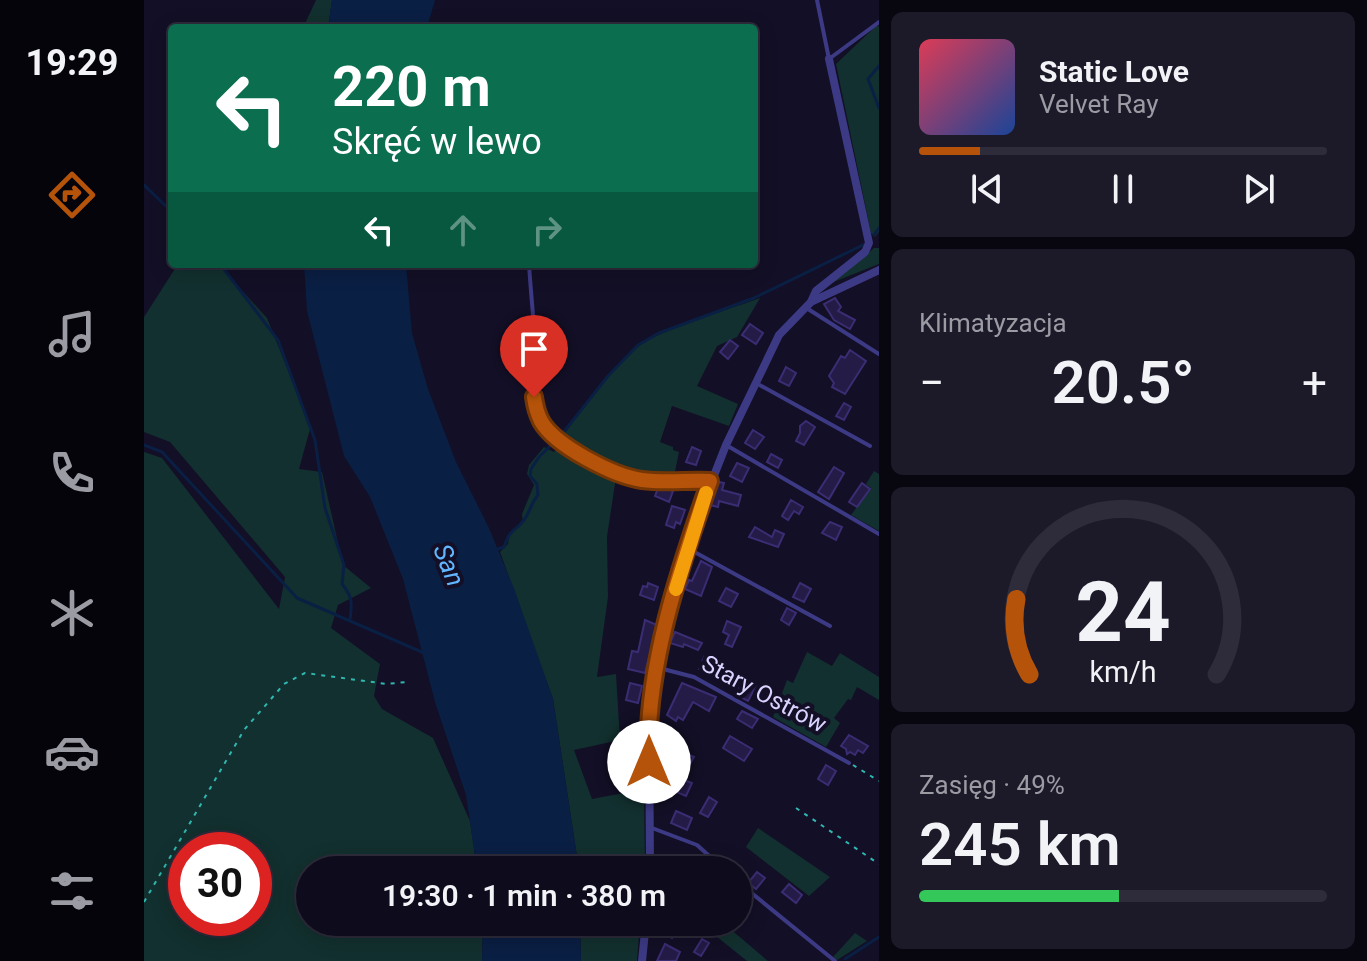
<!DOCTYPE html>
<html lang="pl">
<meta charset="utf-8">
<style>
:root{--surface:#0e0b1c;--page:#1c1929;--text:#f1f3f6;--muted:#9b9ba3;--line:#2e2b3b;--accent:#b45309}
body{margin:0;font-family:Roboto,sans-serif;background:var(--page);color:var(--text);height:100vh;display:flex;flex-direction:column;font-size:30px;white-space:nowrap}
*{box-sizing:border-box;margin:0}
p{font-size:26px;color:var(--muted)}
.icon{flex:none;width:44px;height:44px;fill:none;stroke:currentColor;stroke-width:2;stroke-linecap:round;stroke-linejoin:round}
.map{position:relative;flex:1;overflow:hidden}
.details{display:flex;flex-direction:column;gap:12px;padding:12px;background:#08060f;width:488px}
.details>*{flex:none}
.hud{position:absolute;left:24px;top:24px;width:590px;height:244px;border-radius:8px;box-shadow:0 4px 20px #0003,0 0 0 2px var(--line);background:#0b6e4f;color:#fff;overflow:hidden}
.speed{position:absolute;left:24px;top:832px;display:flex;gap:16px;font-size:40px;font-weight:700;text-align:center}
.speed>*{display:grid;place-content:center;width:104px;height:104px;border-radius:50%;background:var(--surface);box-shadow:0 4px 20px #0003,0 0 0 2px var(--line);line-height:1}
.speed .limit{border:12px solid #d22;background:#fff;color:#111}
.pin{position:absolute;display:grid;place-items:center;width:68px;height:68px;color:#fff;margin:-82px -34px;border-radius:50% 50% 50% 0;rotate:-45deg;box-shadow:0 0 8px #0007}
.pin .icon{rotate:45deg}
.me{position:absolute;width:88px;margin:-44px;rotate:0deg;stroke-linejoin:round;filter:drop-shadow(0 0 6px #0008)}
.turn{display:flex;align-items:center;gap:28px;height:168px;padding:0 32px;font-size:36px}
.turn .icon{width:104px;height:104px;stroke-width:2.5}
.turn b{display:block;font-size:56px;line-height:68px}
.lanes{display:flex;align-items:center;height:76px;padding:0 32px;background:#0003;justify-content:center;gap:40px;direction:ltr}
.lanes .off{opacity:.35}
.big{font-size:60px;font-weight:600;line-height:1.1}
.details .tile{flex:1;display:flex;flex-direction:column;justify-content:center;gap:12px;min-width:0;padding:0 28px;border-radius:12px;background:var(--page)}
.details .dial{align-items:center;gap:0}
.dial svg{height:208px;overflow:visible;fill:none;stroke:var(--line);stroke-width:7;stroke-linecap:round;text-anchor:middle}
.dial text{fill:var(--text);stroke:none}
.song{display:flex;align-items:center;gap:24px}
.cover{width:96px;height:96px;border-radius:12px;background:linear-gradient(135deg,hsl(350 70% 55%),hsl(220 70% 35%))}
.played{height:8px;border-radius:4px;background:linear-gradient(90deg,var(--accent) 15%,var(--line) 15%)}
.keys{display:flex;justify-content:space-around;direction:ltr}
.heat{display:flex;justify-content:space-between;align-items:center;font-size:44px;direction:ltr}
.charge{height:12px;border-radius:6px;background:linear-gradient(90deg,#34c759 49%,var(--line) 0)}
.trip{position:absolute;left:152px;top:856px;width:456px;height:80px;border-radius:40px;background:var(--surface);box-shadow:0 4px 20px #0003,0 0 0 2px var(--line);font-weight:600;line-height:80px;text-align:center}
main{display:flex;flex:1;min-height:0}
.dock{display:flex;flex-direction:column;width:144px;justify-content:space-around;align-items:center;background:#06040b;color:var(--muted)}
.dock .icon{width:56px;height:56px}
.dock .on{color:var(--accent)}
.dock b{font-size:36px;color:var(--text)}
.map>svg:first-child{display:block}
</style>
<main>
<nav class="dock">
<b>19:29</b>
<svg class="icon on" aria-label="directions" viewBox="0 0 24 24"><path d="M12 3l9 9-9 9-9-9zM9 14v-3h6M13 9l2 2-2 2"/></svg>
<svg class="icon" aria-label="music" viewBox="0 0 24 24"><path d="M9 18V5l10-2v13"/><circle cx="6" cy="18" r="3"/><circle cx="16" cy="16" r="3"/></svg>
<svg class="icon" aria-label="phone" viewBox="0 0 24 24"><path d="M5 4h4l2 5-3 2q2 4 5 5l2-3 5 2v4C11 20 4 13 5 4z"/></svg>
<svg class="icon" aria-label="climate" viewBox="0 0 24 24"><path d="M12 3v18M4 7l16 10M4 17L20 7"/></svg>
<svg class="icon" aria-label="car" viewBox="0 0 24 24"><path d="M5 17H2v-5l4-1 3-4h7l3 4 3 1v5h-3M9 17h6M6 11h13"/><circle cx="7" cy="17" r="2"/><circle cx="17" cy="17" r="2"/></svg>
<svg class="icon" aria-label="filters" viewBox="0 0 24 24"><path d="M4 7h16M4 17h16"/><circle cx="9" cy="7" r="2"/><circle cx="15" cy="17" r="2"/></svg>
</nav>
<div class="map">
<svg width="735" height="961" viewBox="0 0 735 961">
<rect width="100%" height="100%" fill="#130f26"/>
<!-- green -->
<g fill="#12302f" fill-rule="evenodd">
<path d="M172 0H188L184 28H159Z"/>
<path d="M732 26H735V232L731 237 727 233 692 64Z"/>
<path d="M730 248H735V264L687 283Z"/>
<path d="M34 264H74L123 318 144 370 166 429 155 469 178 472 199 565 227 588 194 605 187 628 236 664 230 696 238 709 289 738 326 821 333 870H166V922H339L338 961H0V452L18 458 135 609 141 577 26 442 0 432V317ZM42 850H110V918H42Z"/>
<path d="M616 298 593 337 573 346 553 386 594 404 585 426 528 406 516 442 529 447V450L535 452 530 476 500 475 477 470 417 438C441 408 464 371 494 347 518 328 585 310 616 298Z"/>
<path d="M415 444 472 477 463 537 464 597 453 677 472 674 476 740 430 750 448 799 500 789 501 870H435L409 699 356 552 364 544 365 536 379 523 378 514 390 485 383 474 385 465 400 447 410 452Z"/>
<path d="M730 471 735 474V531L707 515 727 488 722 484Z"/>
<path d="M663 652 688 666 696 653 735 677V700L713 687 707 700 704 699 690 718 696 723 682 747 629 717 643 680 649 683Z"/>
<path d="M614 828 686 877 665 896 602 847Z"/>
<path d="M436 922H496L493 961H437Z"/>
<path d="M558 922H578L624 961H603L557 924Z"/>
<path d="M711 933 723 941 693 960 689 957Z"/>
</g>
<!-- water -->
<g fill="#0a1f44">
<path d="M188 0H291L283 28H184Z"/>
<path d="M160 264H262L268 333 284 389 312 462 345 528 371 591 409 699 435 870H333L322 795 291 702 259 579 226 497 200 456 163 311Z"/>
<path d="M339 922H436L437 961H338Z"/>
</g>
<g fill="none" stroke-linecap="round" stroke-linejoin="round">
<!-- stream -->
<g stroke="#0a1f44" stroke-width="3">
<path d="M735 66 724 79 735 108"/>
<path d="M0 185 28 212"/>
<path d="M730 235 735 228"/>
<path d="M76 264 134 340 171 440 181 508 200 565 198 584C209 597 208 604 206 620"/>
<path d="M0 445 18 452 153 598 280 653"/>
<path d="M351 550 360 547C367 527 369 534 380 520 386 512 387 503 394 495L393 484 386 476 387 469 395 457 418 434 464 376 494 345 515 333 610 298 721 244"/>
<path d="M701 959 735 937"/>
</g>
</g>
<!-- building -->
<g fill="#241b47" stroke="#3b2d73" stroke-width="2">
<path d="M691 298 697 307 694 311 711 320 706 329 690 320 680 304Z"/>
<path d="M606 324 619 333 612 344 598 335Z"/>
<path d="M586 340 594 346 584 359 576 352Z"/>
<path d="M706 350 722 361 701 394 688 387 690 383 685 376 697 356 701 358Z"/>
<path d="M642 367 652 373 645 386 635 381Z"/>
<path d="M700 403 707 407 700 420 692 416Z"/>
<path d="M662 421 671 427 660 445 652 441 656 433V426Z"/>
<path d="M609 430 620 437 611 449 601 443Z"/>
<path d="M548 447 557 451 552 465 542 462Z"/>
<path d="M627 454 638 460 634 468 623 462Z"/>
<path d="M593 463 605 468 598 482 586 476Z"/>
<path d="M690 467 700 473 685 499 674 492Z"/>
<path d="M575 482 580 483 578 490 597 495 594 506 575 501 574 507 566 505Z"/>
<path d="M718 483 726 489 713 507 705 502Z"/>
<path d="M515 486 529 491 525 502 511 496Z"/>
<path d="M647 500 659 507 655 514 650 511 644 520 638 516Z"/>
<path d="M528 506 541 510 536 524 532 522 530 528 522 525Z"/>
<path d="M686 522 698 527 692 540 678 533Z"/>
<path d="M611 527 628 537 631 530 640 534 634 547 605 537Z"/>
<path d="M557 561 568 567 557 596 541 589 545 580 548 581Z"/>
<path d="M504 583 514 587 510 600 496 595 499 586 503 587Z"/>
<path d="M656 583 667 589 660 602 649 597Z"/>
<path d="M582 588 594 594 587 607 575 601Z"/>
<path d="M643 608 652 613 645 625 637 620Z"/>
<path d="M501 620 513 625 501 673 484 669 488 651 494 652Z"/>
<path d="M583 621 597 627 588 647 581 644 585 635 579 632Z"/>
<path d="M531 632 558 643 554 650 540 644 539 647 526 643Z"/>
<path d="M560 657 571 663 565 674 555 669Z"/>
<path d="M599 679 612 686 604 701 591 694Z"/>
<path d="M486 683 498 686 494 703 482 700Z"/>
<path d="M538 683 572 697 565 711 549 702 539 720 534 717 532 721 523 715Z"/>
<path d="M598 711 614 719 608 728 593 719Z"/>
<path d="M705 735 724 746 719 753 714 750 711 755 706 752 703 754 702 749 697 746Z"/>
<path d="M586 736 608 749 600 761 579 748Z"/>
<path d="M520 741 530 744 525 761 515 758Z"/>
<path d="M493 746V759L482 760 481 747Z"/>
<path d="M543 754 550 757 542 771 535 767Z"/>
<path d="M682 765 692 771 684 785 674 779Z"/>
<rect x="481" y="773" width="12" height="11"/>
<path d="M535 778 548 783 542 796 530 791Z"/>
<path d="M565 797 573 802 564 817 556 813Z"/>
<path d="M532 811 548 818 543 830 527 823Z"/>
<path d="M535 857 549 864 546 870 530 868Z"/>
<path d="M613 872 621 878 612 889 604 883Z"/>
<path d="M645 884 658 895 652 903 638 892Z"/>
<path d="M524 922H536L528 938 518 933Z"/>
<path d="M558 939 565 943 557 956 550 952Z"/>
<path d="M521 944 536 952 532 961H513Z"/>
</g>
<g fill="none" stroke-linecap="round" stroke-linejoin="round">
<!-- path -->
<g stroke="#2fb8b0" stroke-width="2" stroke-dasharray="4 6" stroke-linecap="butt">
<path d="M709 765 735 781"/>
<path d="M652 808 735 864"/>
<path d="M0 902 100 730 140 684 161 673 243 684 262 682"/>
</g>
<!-- service -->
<g stroke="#3d3a85" stroke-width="4">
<path d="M673 0 685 59 735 22"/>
<path d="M385 264C387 297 391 330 392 362 393 379 388 396 393 411 403 442 468 476 498 480 520 483 544 480 566 481"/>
<path d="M664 309 735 354"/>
<path d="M612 383 726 446"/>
<path d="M582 445 735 534"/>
<path d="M545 549 686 626"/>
<path d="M515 668 550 677 705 763"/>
<path d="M508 828 553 845 581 870"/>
<path d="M594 882 691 961"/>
</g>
<!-- minor -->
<g stroke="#3d3a85" stroke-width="8">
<path d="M667 302 735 270"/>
<path d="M506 870 505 711 521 627 558 506 582 445 635 335 667 302 672 291 721 252 725 243 685 59"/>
<path d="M498 961 502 922"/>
</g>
</g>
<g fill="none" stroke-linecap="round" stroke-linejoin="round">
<!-- route casing -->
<g stroke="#753606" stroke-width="20">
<path id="route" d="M390 397C391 405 393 413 397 421 411 446 470 476 498 480 519 483 544 480 566 481 536 566 500 672 505 762"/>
</g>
<!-- route -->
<use href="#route" stroke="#b45309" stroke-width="14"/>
<!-- slow -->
<path stroke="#f59e0b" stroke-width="14" d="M532 589 562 493"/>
</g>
<g text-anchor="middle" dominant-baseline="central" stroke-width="8" stroke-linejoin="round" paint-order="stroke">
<!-- street labels -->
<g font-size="24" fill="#d9d4ff" stroke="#130f26">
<text transform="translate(620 694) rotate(28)">Stary Ostrów</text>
</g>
<!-- water labels -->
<g font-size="26" font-style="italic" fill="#62b6ff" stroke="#130f26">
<text transform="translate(305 565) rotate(68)">San</text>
</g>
</g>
</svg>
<div class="speed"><div class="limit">30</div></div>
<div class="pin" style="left:390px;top:397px;background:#d93025"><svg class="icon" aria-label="arrive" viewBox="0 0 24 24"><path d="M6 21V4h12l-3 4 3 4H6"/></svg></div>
<svg class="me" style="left:505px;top:762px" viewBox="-20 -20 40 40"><circle r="19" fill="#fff"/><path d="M0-13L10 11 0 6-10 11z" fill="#b45309"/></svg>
<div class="trip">19:30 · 1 min · 380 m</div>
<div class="hud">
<div class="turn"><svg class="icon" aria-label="left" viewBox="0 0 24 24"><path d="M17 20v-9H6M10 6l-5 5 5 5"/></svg><div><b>220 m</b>Skręć w lewo</div></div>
<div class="lanes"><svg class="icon" aria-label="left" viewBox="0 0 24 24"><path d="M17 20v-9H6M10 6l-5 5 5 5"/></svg><svg class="icon off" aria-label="ahead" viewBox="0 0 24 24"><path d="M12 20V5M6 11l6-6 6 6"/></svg><svg class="icon off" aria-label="right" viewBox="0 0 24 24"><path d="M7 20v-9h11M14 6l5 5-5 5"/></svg></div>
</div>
</div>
<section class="details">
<div class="tile">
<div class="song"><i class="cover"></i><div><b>Static Love</b><p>Velvet Ray</p></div></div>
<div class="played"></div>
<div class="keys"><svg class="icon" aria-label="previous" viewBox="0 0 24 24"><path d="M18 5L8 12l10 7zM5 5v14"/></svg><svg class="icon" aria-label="pause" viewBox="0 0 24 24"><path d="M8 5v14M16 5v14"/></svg><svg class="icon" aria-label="next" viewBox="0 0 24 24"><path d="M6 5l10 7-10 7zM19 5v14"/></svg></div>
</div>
<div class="tile"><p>Klimatyzacja</p>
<div class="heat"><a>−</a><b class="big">20.5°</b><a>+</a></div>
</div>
<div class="tile dial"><svg viewBox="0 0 100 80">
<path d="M14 69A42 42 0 1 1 86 69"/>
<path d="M14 69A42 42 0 0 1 9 40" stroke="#b45309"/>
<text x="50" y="56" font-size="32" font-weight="700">24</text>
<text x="50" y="72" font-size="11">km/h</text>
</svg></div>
<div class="tile"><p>Zasięg · 49%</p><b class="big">245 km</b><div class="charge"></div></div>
</section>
</main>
